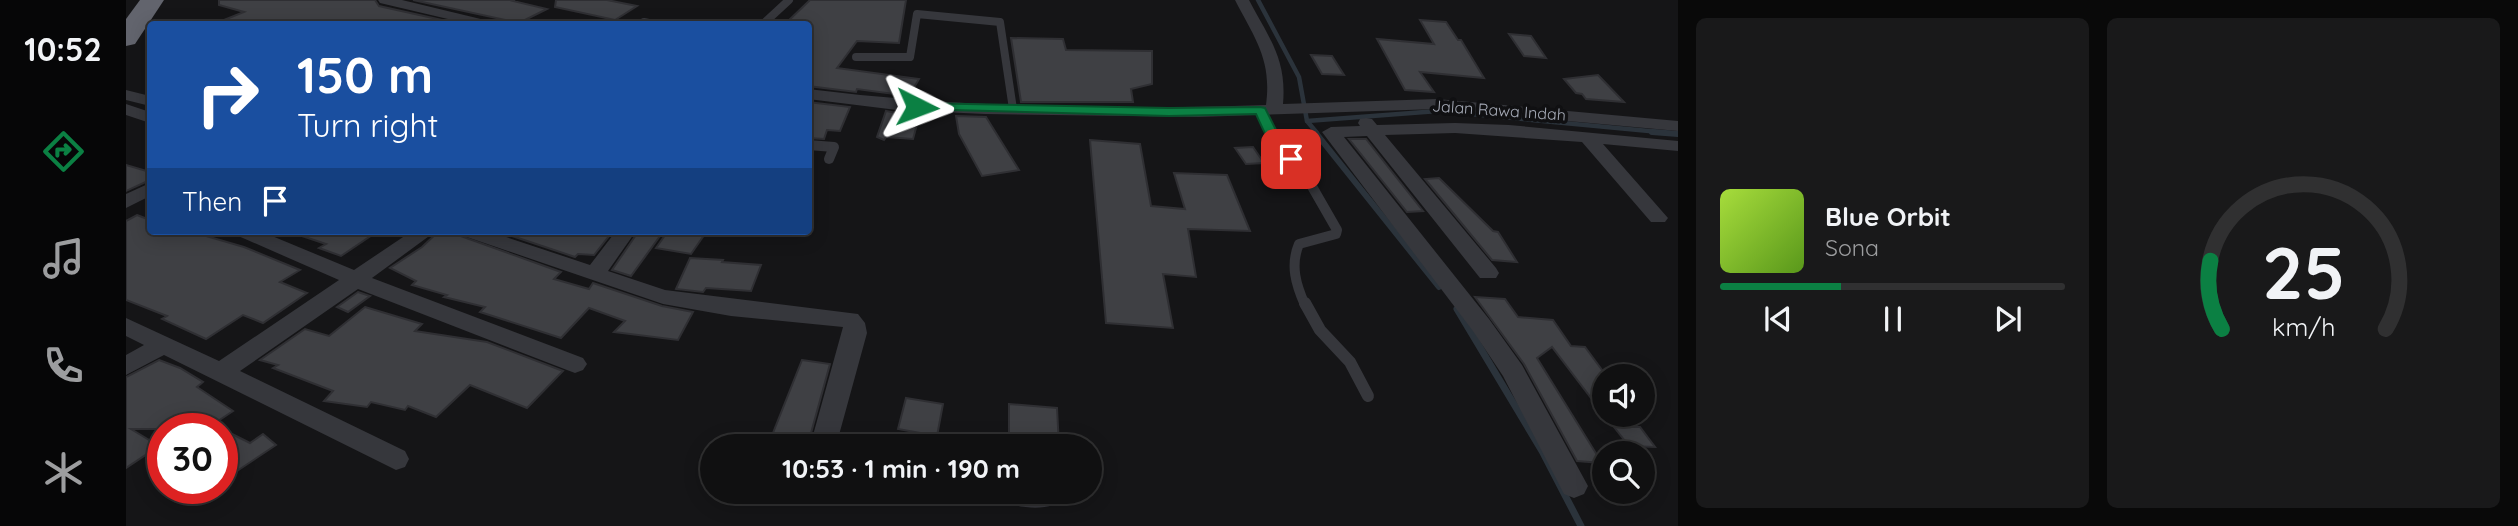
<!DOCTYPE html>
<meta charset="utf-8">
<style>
:root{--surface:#101011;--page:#19191a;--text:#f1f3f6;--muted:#9c9d9f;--line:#303031;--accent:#0b8043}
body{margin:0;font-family:Quicksand,sans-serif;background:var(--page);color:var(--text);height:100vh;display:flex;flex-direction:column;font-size:26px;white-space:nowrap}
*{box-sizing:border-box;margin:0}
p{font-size:23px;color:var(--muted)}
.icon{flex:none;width:38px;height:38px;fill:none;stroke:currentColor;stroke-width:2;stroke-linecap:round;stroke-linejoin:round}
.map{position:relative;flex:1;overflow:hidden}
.side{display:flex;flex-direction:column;gap:18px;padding:18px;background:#090909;width:840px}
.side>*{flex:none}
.banner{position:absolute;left:21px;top:21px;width:665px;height:214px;border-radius:7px;box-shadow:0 4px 18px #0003,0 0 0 2px var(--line);background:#1a4fa0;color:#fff;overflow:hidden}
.fabs{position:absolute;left:1466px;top:364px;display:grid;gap:14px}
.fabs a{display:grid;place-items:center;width:63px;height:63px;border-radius:50%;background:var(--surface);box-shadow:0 4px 18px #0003,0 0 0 2px var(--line);font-size:35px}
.speed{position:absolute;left:21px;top:413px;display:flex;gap:14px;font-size:35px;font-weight:700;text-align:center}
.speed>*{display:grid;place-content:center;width:91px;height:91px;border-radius:50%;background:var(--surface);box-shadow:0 4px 18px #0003,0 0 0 2px var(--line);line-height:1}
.speed .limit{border:10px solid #d22;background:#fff;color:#111}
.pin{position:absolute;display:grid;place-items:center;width:60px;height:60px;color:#fff;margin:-30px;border-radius:14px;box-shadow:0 4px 10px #0006}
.me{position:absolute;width:77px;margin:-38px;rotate:93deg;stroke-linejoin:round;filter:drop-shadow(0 0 5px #0008)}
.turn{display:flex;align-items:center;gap:24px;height:147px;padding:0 35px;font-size:32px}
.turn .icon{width:91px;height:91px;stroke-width:2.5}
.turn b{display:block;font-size:49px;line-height:60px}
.then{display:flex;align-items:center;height:66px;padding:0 35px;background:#0003;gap:14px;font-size:26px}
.side .widget{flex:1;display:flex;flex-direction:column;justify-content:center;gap:10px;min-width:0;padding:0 24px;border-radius:10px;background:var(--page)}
.side .dial{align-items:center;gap:0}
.dial svg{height:182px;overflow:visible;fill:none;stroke:var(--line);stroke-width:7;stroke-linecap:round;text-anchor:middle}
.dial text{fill:var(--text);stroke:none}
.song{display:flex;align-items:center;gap:21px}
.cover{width:84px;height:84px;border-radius:10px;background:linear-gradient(135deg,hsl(80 70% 55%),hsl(90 70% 35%))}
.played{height:7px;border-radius:4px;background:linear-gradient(90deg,var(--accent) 35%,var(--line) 35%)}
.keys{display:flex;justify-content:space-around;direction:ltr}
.side .tiles{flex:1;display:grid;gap:18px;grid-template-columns:repeat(2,1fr)}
.trip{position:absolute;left:574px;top:434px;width:402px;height:70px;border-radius:35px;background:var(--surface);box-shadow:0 4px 18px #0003,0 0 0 2px var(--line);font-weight:700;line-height:70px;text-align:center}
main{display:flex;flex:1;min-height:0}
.menu{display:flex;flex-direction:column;width:126px;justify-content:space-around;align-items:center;background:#060607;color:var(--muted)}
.menu .icon{width:49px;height:49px}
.menu .on{color:var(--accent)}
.menu b{font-size:32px;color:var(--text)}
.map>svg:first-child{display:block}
</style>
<main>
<nav class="menu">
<b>10:52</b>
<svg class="icon on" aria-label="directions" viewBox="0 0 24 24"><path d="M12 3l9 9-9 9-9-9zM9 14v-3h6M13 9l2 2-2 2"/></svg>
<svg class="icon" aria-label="music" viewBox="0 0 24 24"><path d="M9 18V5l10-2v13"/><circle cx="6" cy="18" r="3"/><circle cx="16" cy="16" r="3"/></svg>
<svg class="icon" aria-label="phone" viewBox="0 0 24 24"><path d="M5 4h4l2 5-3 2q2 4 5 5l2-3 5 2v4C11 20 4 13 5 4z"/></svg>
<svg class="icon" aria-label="climate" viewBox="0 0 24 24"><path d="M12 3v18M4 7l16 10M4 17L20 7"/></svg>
</nav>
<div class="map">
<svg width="1552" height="526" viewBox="0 0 1552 526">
<rect width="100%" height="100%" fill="#151517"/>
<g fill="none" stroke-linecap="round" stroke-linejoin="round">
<!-- stream-far2 -->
<g stroke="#2b333b" stroke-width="4.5">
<path d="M1132 0 1173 77 1181 121 1191 133"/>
<path d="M1181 121 1312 111 1544 133"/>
</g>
<!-- stream-far1 -->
<g stroke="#2b333b" stroke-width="6">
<path d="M1189 132 1313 287"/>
<path d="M1526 132 1552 134"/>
</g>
<!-- stream -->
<path stroke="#2b333b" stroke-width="7" d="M1331 309 1416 451 1455 526"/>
</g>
<!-- building -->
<g fill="#3f4044" stroke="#2f2f33" stroke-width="2">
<path d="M93 0H249L253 6 334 24H88L118 12 93 5Z"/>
<path d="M287 0H389L387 1 421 9 393 23Z"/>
<path d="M430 0H481L511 6 489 20 429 7Z"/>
<path d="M684 0H780L773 43 731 41 711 68 793 79 783 96 731 89 730 92 682 86V24H659Z"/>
<path d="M1294 20 1320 22 1332 40H1335L1358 78 1294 72 1308 92 1279 90 1251 39 1308 44Z"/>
<path d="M1383 34 1405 36 1420 58 1398 56Z"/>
<path d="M885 38 937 39 940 50 1026 51V84L1005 89 1007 102H895Z"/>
<path d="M1185 55 1206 56 1218 75 1196 74Z"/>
<path d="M1472 75 1498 102 1460 99 1456 94 1450 93 1438 79Z"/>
<path d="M682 102 724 107 714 131 701 130 698 139 682 138Z"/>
<path d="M760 111 793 117 787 139 760 137 758 140 751 137Z"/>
<path d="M830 116 860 117 893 170 856 176 833 134Z"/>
<path d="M1223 139H1240L1297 211 1281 212Z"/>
<path d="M964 140 1014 144 1025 206 1059 209 1048 173 1101 175 1124 231 1062 229 1070 277 1037 274 1047 328 980 323Z"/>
<path d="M1127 147 1138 163 1120 164 1109 148Z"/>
<path d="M0 165 24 172V180L0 191Z"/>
<path d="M1313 178 1367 231 1372 232 1391 262 1366 260 1299 179Z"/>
<path d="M11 215 24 220V231H63L118 247 174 270 154 282 181 293 137 323 117 315 80 339 36 319 41 316 0 300V221Z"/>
<path d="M170 231H252L215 256 193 248 200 244 170 234Z"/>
<path d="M313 231 332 235 435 272 428 279 463 289 467 283 536 306 567 312 552 340 488 332 499 321 463 308 435 338 354 312 359 307 318 297 321 295 286 285 290 281 264 268 296 247Z"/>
<path d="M380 231H487L468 255 452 254 449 257 377 233Z"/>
<path d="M542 231H581L565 254 530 248Z"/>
<path d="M512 232 534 236 505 276 486 270Z"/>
<path d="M564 258 597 260 596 262 635 265 625 291 580 288 577 292 550 289Z"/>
<path d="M232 292 244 296 222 312 211 307Z"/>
<path d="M1349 297 1379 299 1392 317 1427 320 1445 346 1459 347 1479 374V398H1465L1426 347 1411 358 1476 463 1451 461 1398 364Z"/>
<path d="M239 307 296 324 289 331 361 342 437 371 401 408 344 385 310 417 282 406 279 410 245 402 241 407 198 401 207 391 147 368 152 365 134 360 179 329 203 336Z"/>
<path d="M33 360 54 368 77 382 71 387 107 411 80 429H5L33 446 0 468V377Z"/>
<path d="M676 360 704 364 682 444 645 438Z"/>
<path d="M780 398 817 404 811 436 772 429Z"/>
<path d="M883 404 931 408 933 446H883Z"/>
<path d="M1488 427H1514L1529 447 1503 446Z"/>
<path d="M96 429 124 443 137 434 150 445 96 481Z"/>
</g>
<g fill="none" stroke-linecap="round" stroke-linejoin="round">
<!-- lane-far2 -->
<g stroke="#36373c" stroke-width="8">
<path d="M518 22 528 24"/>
<path d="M637 24 663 0"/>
<path d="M730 57H784L791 14 874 22 887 109"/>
<path d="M1134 111 1145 133"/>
</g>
<!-- lane-far1 -->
<g stroke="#36373c" stroke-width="10">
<path d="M1145 132 1150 142 1180 176 1211 230 1210 234 1173 244C1164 265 1170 285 1179 305"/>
<path d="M682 145 708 147 703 159"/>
</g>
<!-- lane -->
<path stroke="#36373c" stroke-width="12" d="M1179 303 1194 330 1224 362 1242 396"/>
<!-- street -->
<g fill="#36373c" fill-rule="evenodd">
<path d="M252 0H276L363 21 365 24H343L254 3Z"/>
<path d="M1109 0H1123C1143 38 1161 59 1157 104L1311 99 1552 121V131L1311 109 1072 117 859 114 771 110 682 99V89C834 108 988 110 1140 105 1146 59 1129 39 1109 0Z"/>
<path d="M0 90 24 96V106L0 100Z"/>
<path d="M0 104 24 112V123L0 115Z"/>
<path d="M1240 118 1246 119 1251 125 1329 123 1383 125 1552 141V151L1477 144 1542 218 1539 222H1525L1456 142 1329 133 1259 135 1370 268 1373 273 1370 278H1354L1241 136 1218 137 1363 319 1396 365 1462 486 1458 494 1448 498 1438 494 1377 376 1347 331 1196 132 1205 127 1234 126 1232 123 1234 119Z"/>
<path d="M24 183V196L0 208V194Z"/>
<path d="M107 231H134L228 270 286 231H310L246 278 457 358 461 364 457 370 449 373 441 370 232 289 114 371 279 451 283 459 279 467 270 470 38 355 0 375V355L18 345 0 336V318L93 361 213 280 110 235Z"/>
<path d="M332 231H362L464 265 490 231H510L482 271 539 290 732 314 739 323 741 333 710 446H684L717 327 605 316 537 304 335 235Z"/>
<path d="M866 492H928L931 497 927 505C910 511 887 506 870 500Z"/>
</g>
<!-- highway -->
<path fill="#62646d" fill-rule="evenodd" d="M14 0H38L9 44 0 46V19Z"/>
</g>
<!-- route -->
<path fill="#0b8043" stroke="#07532c" stroke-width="2" d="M791 103 1043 108 1134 107 1139 108 1155 140 1171 159 1165 163C1147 156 1138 131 1130 114L1043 116 787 109V104Z"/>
<g text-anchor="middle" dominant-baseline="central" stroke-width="7" stroke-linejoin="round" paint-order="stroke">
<!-- far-street labels -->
<g font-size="16" fill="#a6abb7" stroke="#101012">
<text transform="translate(1373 110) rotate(4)">Jalan Rawa Indah</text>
</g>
</g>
</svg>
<div class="fabs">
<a><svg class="icon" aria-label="sound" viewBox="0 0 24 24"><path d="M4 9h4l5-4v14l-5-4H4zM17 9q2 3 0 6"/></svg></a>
<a><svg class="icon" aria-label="search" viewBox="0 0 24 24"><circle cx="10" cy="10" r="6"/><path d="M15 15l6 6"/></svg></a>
</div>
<div class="speed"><div class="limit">30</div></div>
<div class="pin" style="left:1165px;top:159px;background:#d93025"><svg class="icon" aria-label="arrive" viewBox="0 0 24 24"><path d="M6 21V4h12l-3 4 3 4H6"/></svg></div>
<svg class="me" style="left:791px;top:107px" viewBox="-20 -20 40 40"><path d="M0-17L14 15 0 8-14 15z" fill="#0b8043" stroke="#fff" stroke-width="4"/></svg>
<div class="trip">10:53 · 1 min · 190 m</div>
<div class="banner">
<div class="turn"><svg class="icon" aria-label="right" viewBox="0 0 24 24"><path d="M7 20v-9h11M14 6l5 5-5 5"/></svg><div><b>150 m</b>Turn right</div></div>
<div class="then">Then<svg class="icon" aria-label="arrive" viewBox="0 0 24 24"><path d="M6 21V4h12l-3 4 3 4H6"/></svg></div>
</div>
</div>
<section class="side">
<div class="tiles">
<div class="widget">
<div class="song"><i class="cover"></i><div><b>Blue Orbit</b><p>Sona</p></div></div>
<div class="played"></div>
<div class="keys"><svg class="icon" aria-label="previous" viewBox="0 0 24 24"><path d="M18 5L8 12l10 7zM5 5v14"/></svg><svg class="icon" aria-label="pause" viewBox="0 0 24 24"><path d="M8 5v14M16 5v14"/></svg><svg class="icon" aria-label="next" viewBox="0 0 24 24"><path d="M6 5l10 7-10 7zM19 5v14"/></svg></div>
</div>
<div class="widget dial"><svg viewBox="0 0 100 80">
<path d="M14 69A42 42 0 1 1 86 69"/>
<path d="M14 69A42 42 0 0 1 9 39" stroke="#0b8043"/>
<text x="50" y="56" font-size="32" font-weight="700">25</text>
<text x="50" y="72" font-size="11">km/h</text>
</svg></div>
</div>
</section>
</main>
